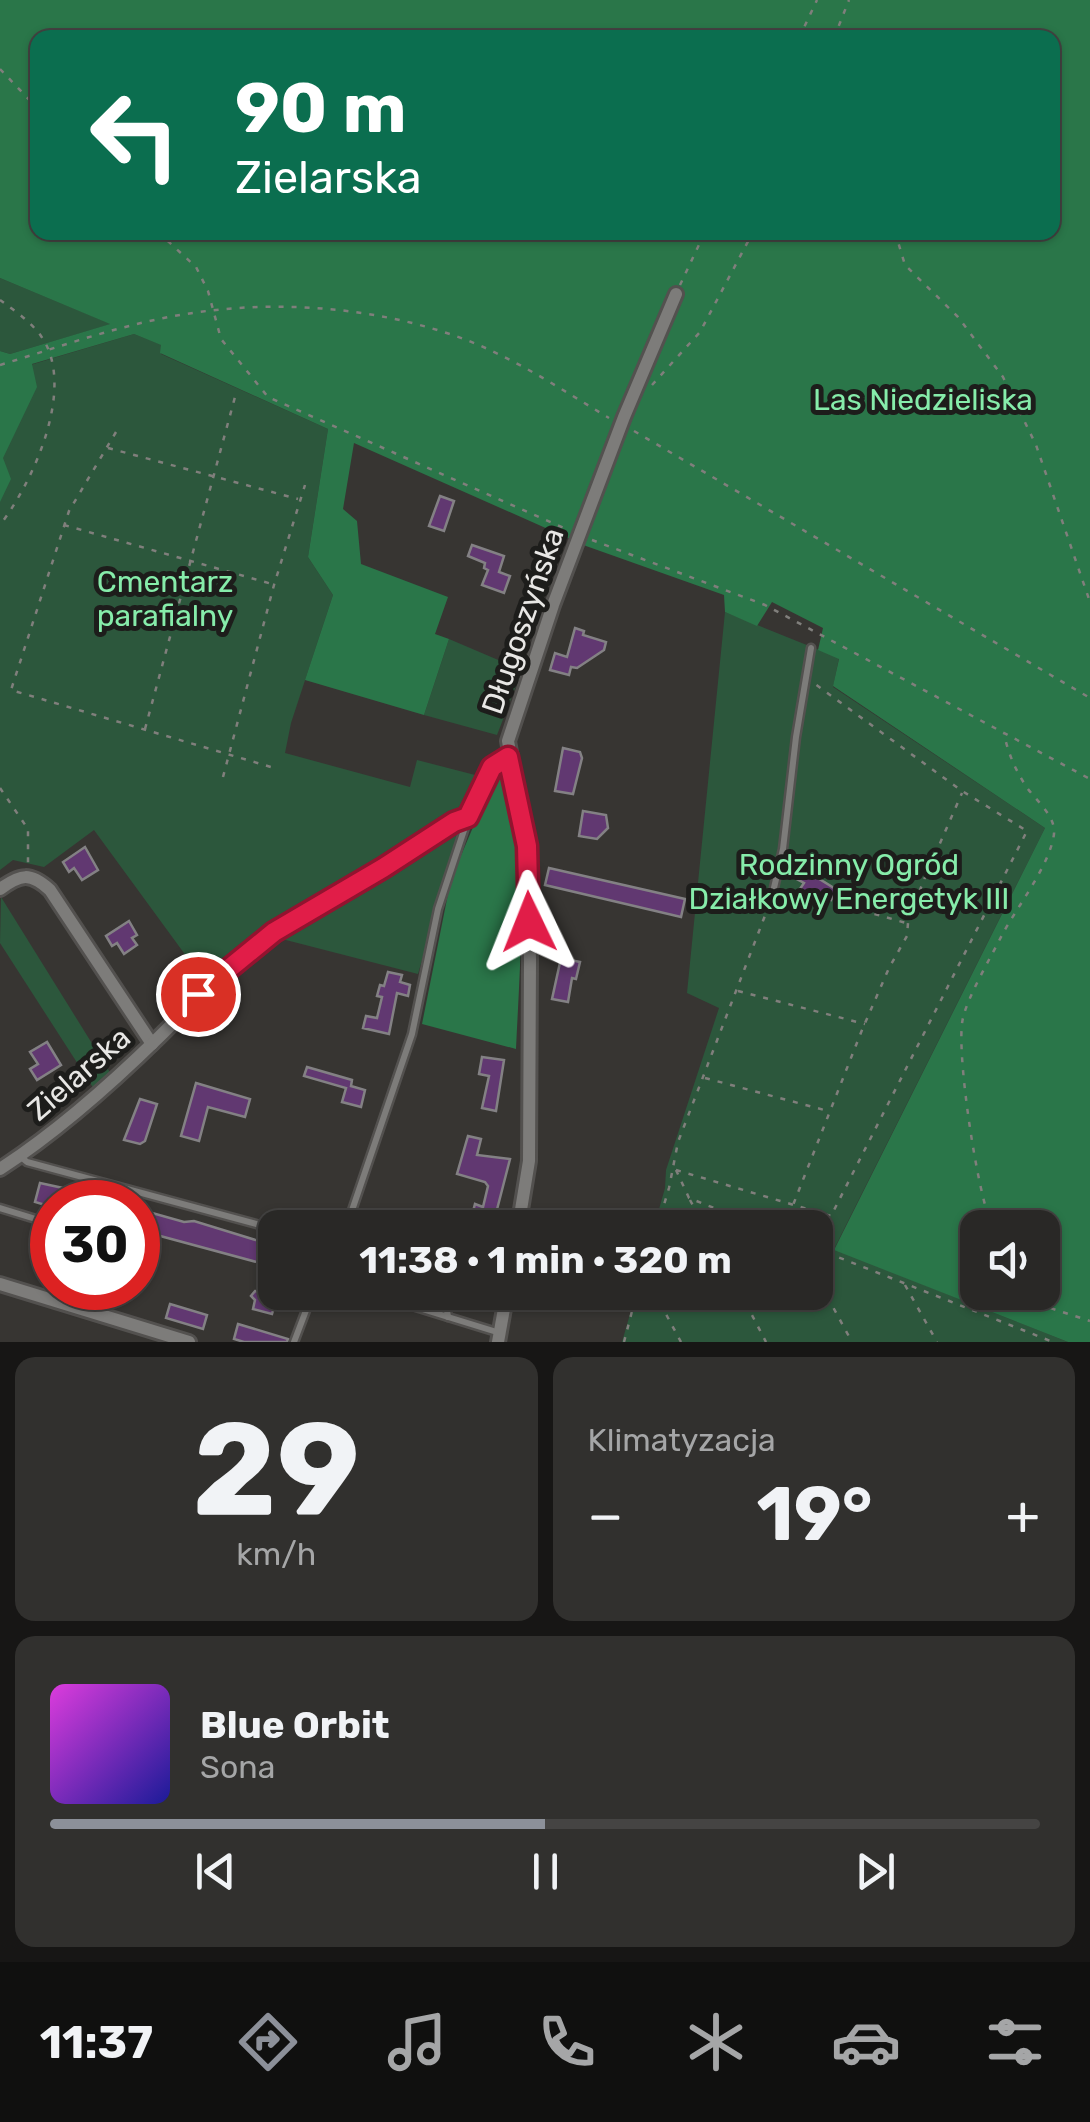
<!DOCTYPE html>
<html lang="pl">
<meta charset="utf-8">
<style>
:root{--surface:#292826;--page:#31302e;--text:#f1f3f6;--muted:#a5a6a7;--line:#454443;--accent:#8c9099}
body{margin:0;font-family:Rubik,sans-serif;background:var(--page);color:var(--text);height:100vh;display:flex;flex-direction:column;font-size:38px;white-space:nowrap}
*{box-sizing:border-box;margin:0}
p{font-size:32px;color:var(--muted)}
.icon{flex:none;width:55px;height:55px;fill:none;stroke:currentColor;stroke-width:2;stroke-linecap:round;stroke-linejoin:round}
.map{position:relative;height:1342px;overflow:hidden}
.sheet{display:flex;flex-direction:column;gap:15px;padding:15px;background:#171615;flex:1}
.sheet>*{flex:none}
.banner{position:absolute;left:30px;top:30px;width:1030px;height:210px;border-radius:20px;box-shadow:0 2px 8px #0004,0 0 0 2px var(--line);background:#0b6e4f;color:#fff;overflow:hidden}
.fabs{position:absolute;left:960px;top:1210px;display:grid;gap:20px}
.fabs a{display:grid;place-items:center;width:100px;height:100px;border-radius:20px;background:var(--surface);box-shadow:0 2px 8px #0004,0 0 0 2px var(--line);font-size:50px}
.speed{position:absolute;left:30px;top:1180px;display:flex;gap:20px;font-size:50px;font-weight:700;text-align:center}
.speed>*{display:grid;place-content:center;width:130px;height:130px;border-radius:50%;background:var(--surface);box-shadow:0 2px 8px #0004,0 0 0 2px var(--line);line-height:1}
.speed .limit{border:15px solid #d22;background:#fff;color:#111}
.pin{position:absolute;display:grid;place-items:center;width:85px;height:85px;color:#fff;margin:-42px;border:5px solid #fff;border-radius:50%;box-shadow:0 2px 10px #0007}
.me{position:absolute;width:110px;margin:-55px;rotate:358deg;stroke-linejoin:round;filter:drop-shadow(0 0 8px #0008)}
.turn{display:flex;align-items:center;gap:35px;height:210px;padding:0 40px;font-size:45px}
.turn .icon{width:130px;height:130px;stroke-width:2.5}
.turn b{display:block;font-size:70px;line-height:85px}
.big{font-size:75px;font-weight:700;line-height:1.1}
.sheet .widget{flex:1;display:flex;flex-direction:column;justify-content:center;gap:15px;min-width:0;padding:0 35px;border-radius:20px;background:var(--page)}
.sheet .dial{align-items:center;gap:0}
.dial b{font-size:130px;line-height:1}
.song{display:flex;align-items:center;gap:30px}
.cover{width:120px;height:120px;border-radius:15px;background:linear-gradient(135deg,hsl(300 70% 55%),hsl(240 70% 35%))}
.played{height:10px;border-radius:5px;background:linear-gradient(90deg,var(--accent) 50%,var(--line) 50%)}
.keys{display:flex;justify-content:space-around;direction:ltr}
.heat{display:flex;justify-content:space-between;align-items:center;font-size:55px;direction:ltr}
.sheet .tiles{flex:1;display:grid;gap:15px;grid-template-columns:1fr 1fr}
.widget:last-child{grid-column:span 2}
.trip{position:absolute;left:258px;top:1210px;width:575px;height:100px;border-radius:20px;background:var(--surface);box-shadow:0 2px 8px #0004,0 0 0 2px var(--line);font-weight:700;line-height:100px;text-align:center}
.tabs{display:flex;height:160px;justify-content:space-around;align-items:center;background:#10100f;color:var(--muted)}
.tabs .icon{width:70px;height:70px}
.tabs .current{color:var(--accent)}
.tabs b{font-size:45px;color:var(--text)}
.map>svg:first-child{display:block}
</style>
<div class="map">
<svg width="1090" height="1342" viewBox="0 0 1090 1342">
<rect width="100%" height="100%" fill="#373532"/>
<!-- green -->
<g fill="#2c573c">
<path d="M0 278 111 324 10 354 0 351Z"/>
<path d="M134 334 162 345 161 354 328 429 308 557 333 595 291 723 285 753 410 787 417 760 479 776 466 811 439 822 264 929 200 975 94 830 44 867 13 860 0 870V374Z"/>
<path d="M725 612 839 658 833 687 1045 828 834 1249 1068 1342H622L636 1293 815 1292V1228L654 1227 665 1188 666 1170 719 1008 687 993Z"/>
<path d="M449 639 522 670 497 735 424 715Z"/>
<path d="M459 831 418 974 282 939Z"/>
<path d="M1 897 111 1074 94 1089 0 943Z"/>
</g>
<!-- forest -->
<g fill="#2a7649" fill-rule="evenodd">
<path d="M0 0H1090V1342H1068L834 1250 1045 828 833 686 839 659 818 650 823 628 772 602 757 626 725 612 724 595 586 546 354 443 343 509 357 521 361 564 448 597 435 634 449 639 424 715 305 680 333 595 308 557 328 429 160 353 161 345 134 334 32 364 37 387 3 458 11 479 0 502V351L10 354 110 324 0 278ZM38 38H1052V232H38ZM978 1228H1042V1292H978Z"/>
<path d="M496 773 502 777C507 800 514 822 517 846 525 912 519 982 516 1049L422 1024 451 879Z"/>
</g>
<!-- building -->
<g fill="#613871" stroke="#838184" stroke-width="2.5">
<path d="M440 496 454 501 444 531 429 526Z"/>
<path d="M472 545 504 556 499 572 510 576 504 593 482 585 488 570 484 568 485 563 468 556Z"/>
<path d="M575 628 584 631 583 635 606 642 604 650 577 668 571 667 569 675 550 670 555 653 567 657Z"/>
<path d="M563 748 580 752 582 758 573 794 555 791Z"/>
<path d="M583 811 606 815 608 828 597 839 579 836Z"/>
<path d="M85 847 98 870 82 880 74 868 69 872 63 862Z"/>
<path d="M797 865 837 890 831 900 822 895 817 904 798 892 804 883 791 876Z"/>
<path d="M549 868 685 899 681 917 545 885Z"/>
<path d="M129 921 137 935 132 938 137 945 124 954 117 943 112 946 106 936Z"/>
<path d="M561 958 580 962 576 979 572 978 568 1002 552 999Z"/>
<path d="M388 972 402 975 400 982 410 985 408 996 397 993 389 1034 363 1028 366 1016 377 1018 382 997 377 996 380 985 384 986Z"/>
<path d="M47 1042 61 1065 37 1080 30 1069 38 1064 30 1052Z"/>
<path d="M482 1057 504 1060 496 1111 482 1108 489 1076 479 1074Z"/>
<path d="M307 1067 352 1080 351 1086 365 1090 361 1107 342 1102 346 1088 304 1076Z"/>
<path d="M196 1083 250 1099 245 1117 208 1107 199 1141 181 1136Z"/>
<path d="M140 1099 157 1104 145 1141 140 1144 124 1140Z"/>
<path d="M468 1136 481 1139 477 1155 510 1159 493 1225 474 1219 472 1215 475 1204 483 1207 488 1186 485 1182 457 1174Z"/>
<path d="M40 1183 63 1188 97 1199 96 1202H52V1207L35 1202Z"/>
<path d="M138 1209 184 1222 194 1221 275 1246V1267L138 1230Z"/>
<path d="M255 1291 287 1297 285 1307 275 1304 272 1314 253 1309 255 1300 251 1296Z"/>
<path d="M170 1304 207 1315 203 1329 166 1318Z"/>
<path d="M238 1324 288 1339 287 1342H244L234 1339Z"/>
</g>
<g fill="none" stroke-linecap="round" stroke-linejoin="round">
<!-- lane casing -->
<g stroke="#53514f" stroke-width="11">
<g id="lane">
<path d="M770 905 783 849 796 737 811 648"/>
<path d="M21 1157 27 1162 275 1229"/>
<path d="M0 1208 52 1224"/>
<path d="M346 1228 412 1034 438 909 468 818"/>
<path d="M367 1292 500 1333"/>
<path d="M444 1292 448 1317"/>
<path d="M294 1342 313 1292"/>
</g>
</g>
<!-- street casing -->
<g stroke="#53514f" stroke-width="18">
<g id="street">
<path d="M0 889C21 874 30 872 50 890L152 1044"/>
<path d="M0 1169C57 1132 110 1085 159 1037 188 1009 214 978 247 952 289 919 338 896 383 868 411 851 437 827 468 817L492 767 508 757"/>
<path d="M518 1228 529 1161 530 960 527 846 508 741 553 605 624 417 676 294"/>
<path d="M0 1284 189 1342"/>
<path d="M498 1342 507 1292"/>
</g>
</g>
<!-- path -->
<g stroke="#807f7c" stroke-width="2.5" stroke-dasharray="5 8" stroke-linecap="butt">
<path d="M799 38 817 0"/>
<path d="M834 38 849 0"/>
<path d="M0 69 38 109"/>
<path d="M158 232 196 267 208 291 221 339 268 397 566 529"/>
<path d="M895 232 905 265 958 317 1003 377 1036 445 1090 602"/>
<path d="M680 285 705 232"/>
<path d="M0 300C14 310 31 322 41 336 77 387 33 482 0 525"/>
<path d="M0 365C56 348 111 328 169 317 266 298 376 305 469 341 519 361 564 391 609 418"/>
<path d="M652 385 700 332 753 232"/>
<path d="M634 431 1090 698"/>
<path d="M116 432 69 511 11 690 271 767"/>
<path d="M108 448 298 499"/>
<path d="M64 525 272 584"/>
<path d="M592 540 765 605 1090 779"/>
<path d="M145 729 235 397"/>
<path d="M223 777 274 585 305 485"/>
<path d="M0 788 28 829V865"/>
<path d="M839 899 850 907 906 923"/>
<path d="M738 991 865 1024"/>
<path d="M705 1078 828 1111"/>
<path d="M676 1170 831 1216 1027 831 962 791 815 684"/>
<path d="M676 1170 689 1198 764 1228"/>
<path d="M690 1200 705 1228"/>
<path d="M657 1228 669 1188 678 1142 766 913"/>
<path d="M784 1228 862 1030 889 968 907 936 908 923 923 882 962 793"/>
<path d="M993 1228C978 1200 955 1048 963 1018 968 996 991 957 1002 935 1017 907 1050 865 1054 834 1056 814 1033 799 1024 783 1014 767 1008 752 1004 734"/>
<path d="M815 1248 1053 1342"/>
<path d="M815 1274 852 1342"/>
<path d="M905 1285 937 1342"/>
<path d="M654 1292 681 1342"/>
<path d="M740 1292 766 1342"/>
<path d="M1032 1292 1041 1305 1090 1321"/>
<path d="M624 1342 637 1292"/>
</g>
<!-- lane -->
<use href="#lane" stroke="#7d7c7a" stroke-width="6"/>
<!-- street -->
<use href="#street" stroke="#7d7c7a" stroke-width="12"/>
</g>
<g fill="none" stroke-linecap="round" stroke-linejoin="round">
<!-- route casing -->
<g stroke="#92132f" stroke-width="25">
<path id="route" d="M198 994 274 932 383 868 454 822 468 817 492 767 508 757 527 846 529 922"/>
</g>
<!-- route -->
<use href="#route" stroke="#e11d48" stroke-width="18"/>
</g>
<g text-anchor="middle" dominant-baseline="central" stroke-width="10" stroke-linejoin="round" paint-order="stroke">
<!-- park labels -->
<g font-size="30" fill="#86ecaa" stroke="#1d1d1b">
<text x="923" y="400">Las Niedzieliska</text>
<text x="165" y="582">Cmentarz<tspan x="165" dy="34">parafialny</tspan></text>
<text x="849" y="865">Rodzinny Ogród<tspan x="849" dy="34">Działkowy Energetyk III</tspan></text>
</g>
<!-- street labels -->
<g font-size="30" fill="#e8e7e5" stroke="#1d1d1b">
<text transform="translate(523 621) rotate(-71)">Długoszyńska</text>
<text transform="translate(79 1074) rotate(-41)">Zielarska</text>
</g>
</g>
</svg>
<div class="fabs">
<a><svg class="icon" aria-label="sound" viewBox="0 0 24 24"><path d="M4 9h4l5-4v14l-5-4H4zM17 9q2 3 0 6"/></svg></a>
</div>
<div class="speed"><div class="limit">30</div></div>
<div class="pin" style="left:198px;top:994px;background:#d93025"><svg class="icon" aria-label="arrive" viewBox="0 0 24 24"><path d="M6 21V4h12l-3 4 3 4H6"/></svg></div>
<svg class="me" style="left:529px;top:922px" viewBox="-20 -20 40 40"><path d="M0-17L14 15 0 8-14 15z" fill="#e11d48" stroke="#fff" stroke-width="4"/></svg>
<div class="trip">11:38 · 1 min · 320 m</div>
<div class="banner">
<div class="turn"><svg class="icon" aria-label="left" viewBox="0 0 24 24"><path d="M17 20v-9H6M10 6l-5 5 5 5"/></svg><div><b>90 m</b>Zielarska</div></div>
</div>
</div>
<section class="sheet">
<div class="tiles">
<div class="widget dial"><b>29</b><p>km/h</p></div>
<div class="widget"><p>Klimatyzacja</p>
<div class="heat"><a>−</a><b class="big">19°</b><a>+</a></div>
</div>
<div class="widget">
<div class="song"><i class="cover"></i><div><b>Blue Orbit</b><p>Sona</p></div></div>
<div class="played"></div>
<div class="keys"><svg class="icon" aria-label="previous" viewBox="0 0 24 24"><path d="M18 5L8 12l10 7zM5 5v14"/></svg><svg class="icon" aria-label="pause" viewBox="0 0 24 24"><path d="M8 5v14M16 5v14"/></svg><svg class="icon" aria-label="next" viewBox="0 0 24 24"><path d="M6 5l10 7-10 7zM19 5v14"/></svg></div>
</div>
</div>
</section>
<nav class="tabs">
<b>11:37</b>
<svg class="icon current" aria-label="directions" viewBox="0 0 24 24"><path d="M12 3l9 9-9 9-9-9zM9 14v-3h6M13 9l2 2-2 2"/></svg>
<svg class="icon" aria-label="music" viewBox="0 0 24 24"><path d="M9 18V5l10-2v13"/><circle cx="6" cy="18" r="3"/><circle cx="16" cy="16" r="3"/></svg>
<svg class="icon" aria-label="phone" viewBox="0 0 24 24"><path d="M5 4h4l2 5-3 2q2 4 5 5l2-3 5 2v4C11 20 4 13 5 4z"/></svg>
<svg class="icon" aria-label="climate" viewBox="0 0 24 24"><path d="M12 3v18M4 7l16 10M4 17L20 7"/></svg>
<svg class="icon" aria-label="car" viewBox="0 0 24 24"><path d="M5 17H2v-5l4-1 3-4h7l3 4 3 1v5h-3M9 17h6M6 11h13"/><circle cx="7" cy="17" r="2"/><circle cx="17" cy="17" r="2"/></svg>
<svg class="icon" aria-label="filters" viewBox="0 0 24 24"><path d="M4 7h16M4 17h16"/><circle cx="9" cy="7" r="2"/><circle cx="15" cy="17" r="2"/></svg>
</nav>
